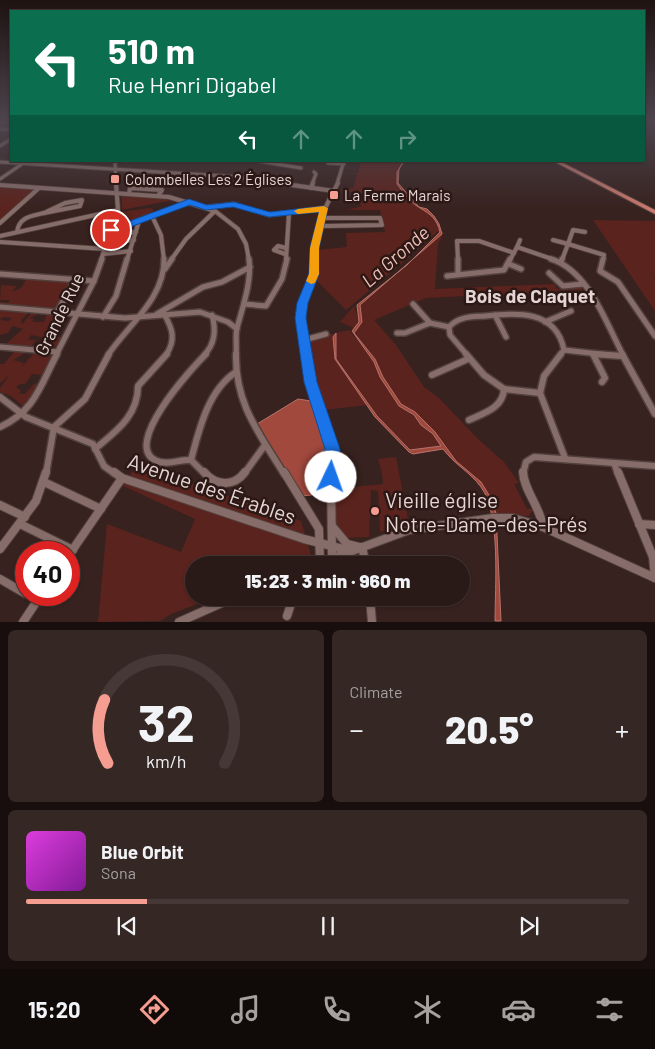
<!DOCTYPE html>
<meta charset="utf-8">
<style>
:root{--surface:#291a17;--page:#352724;--text:#f1f3f6;--muted:#a5a1a1;--line:#453836;--accent:#f59d90}
body{margin:0;font-family:Barlow,sans-serif;background:var(--page);color:var(--text);height:100vh;display:flex;flex-direction:column;font-size:19px;white-space:nowrap}
*{box-sizing:border-box;margin:0}
p{font-size:16px;color:var(--muted)}
.icon{flex:none;width:28px;height:28px;fill:none;stroke:currentColor;stroke-width:2;stroke-linecap:round;stroke-linejoin:round}
.map{position:relative;height:622px;overflow:hidden}
.drawer{display:flex;flex-direction:column;gap:8px;padding:8px;background:#170e0d;flex:1}
.drawer>*{flex:none}
.top-card{position:absolute;left:10px;top:10px;width:635px;height:152px;border-radius:0px;box-shadow:0 1px 4px #0004,0 0 0 1px var(--line);background:#0b6e4f;color:#fff;overflow:hidden}
.speed{position:absolute;left:15px;top:541px;display:flex;gap:10px;font-size:25px;font-weight:700;text-align:center}
.speed>*{display:grid;place-content:center;width:65px;height:65px;border-radius:50%;background:var(--surface);box-shadow:0 1px 4px #0004,0 0 0 1px var(--line);line-height:1}
.speed .limit{border:8px solid #d22;background:#fff;color:#111}
.pin{position:absolute;display:grid;place-items:center;width:42px;height:42px;color:#fff;margin:-21px;border:2px solid #fff;border-radius:50%;box-shadow:0 1px 5px #0007}
.me{position:absolute;width:55px;margin:-28px;rotate:3deg;stroke-linejoin:round;filter:drop-shadow(0 0 4px #0008)}
.turn{display:flex;align-items:center;gap:18px;height:105px;padding:0 15px;font-size:22px}
.turn .icon{width:65px;height:65px;stroke-width:2.5}
.turn b{display:block;font-size:35px;line-height:42px}
.lanes{display:flex;align-items:center;height:48px;padding:0 15px;background:#0003;justify-content:center;gap:25px;direction:ltr}
.lanes .off{opacity:.35}
.big{font-size:38px;font-weight:800;line-height:1.1}
.drawer .card{flex:1;display:flex;flex-direction:column;justify-content:center;gap:8px;min-width:0;padding:0 18px;border-radius:8px;background:var(--page)}
.drawer .dial{align-items:center;gap:0}
.dial svg{height:130px;overflow:visible;fill:none;stroke:var(--line);stroke-width:7;stroke-linecap:round;text-anchor:middle}
.dial text{fill:var(--text);stroke:none}
.song{display:flex;align-items:center;gap:15px}
.cover{width:60px;height:60px;border-radius:8px;background:linear-gradient(135deg,hsl(300 70% 55%),hsl(290 70% 35%))}
.played{height:5px;border-radius:2px;background:linear-gradient(90deg,var(--accent) 20%,var(--line) 20%)}
.keys{display:flex;justify-content:space-around;direction:ltr}
.heat{display:flex;justify-content:space-between;align-items:center;font-size:28px;direction:ltr}
.drawer .tiles{flex:1;display:grid;gap:8px;grid-template-columns:1fr 1fr}
.card:last-child{grid-column:span 2}
.trip{position:absolute;left:185px;top:556px;width:285px;height:50px;border-radius:25px;background:var(--surface);box-shadow:0 1px 4px #0004,0 0 0 1px var(--line);font-weight:800;line-height:50px;text-align:center}
.menu{display:flex;height:80px;justify-content:space-around;align-items:center;background:#100a09;color:var(--muted)}
.menu .icon{width:35px;height:35px}
.menu .current{color:var(--accent)}
.menu b{font-size:22px;color:var(--text)}
.map>svg:first-child{display:block}
</style>
<div class="map">
<svg width="655" height="622" viewBox="0 0 655 622">
<rect width="100%" height="100%" fill="#37221f"/>
<!-- green -->
<g fill="#5b231d">
<path d="M361 161H404C378 194 434 205 440 232H437L400 265 346 310 316 280 318 250 347 247 346 233 385 232 380 210H347L362 206 360 204 364 194 338 190 353 188 357 174 344 173H358Z"/>
<path d="M0 186 36 189 0 221Z"/>
<path d="M122 195 173 200 122 210Z"/>
<path d="M150 208 153 209V213L116 227 121 212Z"/>
<path d="M593 220 655 221V278L647 268 655 279V311Z"/>
<path d="M442 232H444L438 244 435 289 554 284 557 289 581 286 583 290 426 298 374 320 396 345 424 387 439 398 478 439 504 462 519 483 514 484 527 509H533L529 516 496 513 483 486 456 461 435 432 417 414 401 404 383 377 375 359 355 334V329L361 322 360 305 411 262Z"/>
<path d="M27 278 72 282 55 309 0 305V302L8 303 10 300H0L1 285 17 286 12 291C24 290 23 283 27 278Z"/>
<path d="M354 306 359 322 354 328 340 322Z"/>
<path d="M0 310 29 312 21 320 22 324 32 313H39L29 319H34L32 322H44L47 314 59 315 53 324 57 325 54 331H58L54 336 62 337C53 353 49 348 33 347L45 338 31 335 28 340H36L31 347 6 344 23 329 12 326 8 333 0 335V320L9 321 12 318 3 317 0 320Z"/>
<path d="M349 330C354 336 372 358 375 363 379 372 394 402 400 406 414 417 434 429 441 446L412 451 377 416 336 359V333Z"/>
<path d="M330 334H335L334 356 337 362 368 405 324 410 315 383 308 345 311 340Z"/>
<path d="M15 351 25 353 13 360 24 363 22 367 34 353 51 356 42 375 32 374 25 384H20L16 387 21 391 19 394H25L35 383 37 384 28 401 23 406 11 396 0 392V388L10 375 0 383V364H4Z"/>
<path d="M396 457 409 524 380 532 378 491 371 490 369 537 346 538 336 523 335 496C349 485 365 486 383 484L382 473 378 459Z"/>
<path d="M138 465 301 521 312 558 295 565H194V598H213L171 614 160 621 98 622 107 524 181 552 195 519 121 485Z"/>
</g>
<!-- water -->
<g fill="#a2493e" stroke="#b6736b">
<path d="M404 161 399 169 398 183 419 207 427 209 434 216 439 224 442 234 360 305 362 322 354 333 375 359 383 377 401 404 415 412 435 432 456 461 481 482 489 495 496 513 501 621H495C495 587 501 514 481 487 470 472 454 464 443 449L413 454 409 452 375 417 335 359 333 337 336 333V359L377 416 410 450 441 446 433 434 421 425 414 415 399 406 380 377 374 362 352 331 359 322 357 305 407 265 440 232C437 219 430 214 420 208 411 203 403 192 397 184V172Z"/>
<path d="M298 399 311 401 323 434 325 445 321 494 302 496 257 424Z"/>
</g>
<g fill="none" stroke-linecap="round" stroke-linejoin="round">
<!-- minor-far4 casing -->
<g stroke="#51403d" stroke-width="5">
<g id="minor-far4">
<path d="M2 129 11 130"/>
<path d="M0 146 11 139"/>
<path d="M115 161 116 184"/>
<path d="M258 161 301 168"/>
<path d="M0 162 240 177 286 184"/>
<path d="M328 163 344 164"/>
<path d="M0 179 22 164"/>
<path d="M312 184 316 174 314 172"/>
<path d="M337 184 344 161"/>
</g>
</g>
<!-- minor-far3 casing -->
<g stroke="#51403d" stroke-width="5.5">
<g id="minor-far3">
<path d="M278 183 334 191"/>
<path d="M0 185 169 197 215 211 238 229 246 244 249 260"/>
<path d="M311 188 313 183"/>
<path d="M129 194 130 188 162 190 158 196"/>
<path d="M82 200 80 206 44 213 65 203Z"/>
<path d="M207 207 234 204 269 215 324 208"/>
<path d="M152 216 161 235 164 260"/>
<path d="M320 218H380L382 225 325 226"/>
<path d="M0 223 39 188"/>
<path d="M111 230 189 202"/>
<path d="M17 232C19 217 31 216 44 213"/>
<path d="M109 235 136 232"/>
<path d="M0 236 118 210"/>
<path d="M553 240 568 244 573 230 585 232"/>
<path d="M0 242 105 249"/>
<path d="M106 243 134 240"/>
<path d="M517 247 520 240"/>
<path d="M103 254 131 251"/>
<path d="M285 254 274 250 278 246 286 248"/>
<path d="M101 260 118 210 116 183"/>
<path d="M127 260 139 221"/>
<path d="M171 260 186 239 215 211"/>
<path d="M286 260 289 213"/>
<path d="M314 260C314 231 324 208 338 183"/>
<path d="M458 260 457 241H479L514 253"/>
<path d="M510 260 517 247 555 260"/>
<path d="M562 260 568 244 604 255 603 260"/>
</g>
</g>
<!-- minor-far2 casing -->
<g stroke="#51403d" stroke-width="8">
<g id="minor-far2">
<path d="M458 259V274"/>
<path d="M551 259C589 271 606 323 623 355"/>
<path d="M603 259 600 271 618 282 655 336"/>
<path d="M561 262 562 259"/>
<path d="M509 264 521 269"/>
<path d="M165 269 172 259"/>
<path d="M549 273 563 286 583 284"/>
<path d="M0 274 94 281"/>
<path d="M447 276 504 270 510 259"/>
<path d="M244 304 266 306 282 279 287 259"/>
<path d="M413 304 430 323"/>
<path d="M0 307 125 318 200 312 228 322 237 329"/>
<path d="M57 312 75 280"/>
<path d="M157 314 203 287 222 282 250 267"/>
<path d="M164 314C173 329 176 340 166 355"/>
<path d="M495 315 506 337"/>
<path d="M103 317 116 296 127 259"/>
<path d="M545 322 571 311"/>
<path d="M397 333H405L430 323 449 327"/>
<path d="M304 340 326 334"/>
<path d="M0 347 58 352"/>
<path d="M56 355 94 281 102 259"/>
<path d="M108 355C128 325 165 298 164 259"/>
<path d="M204 355C215 344 216 329 212 315"/>
<path d="M236 355C237 346 235 336 237 328 243 306 252 281 249 259"/>
<path d="M306 355C303 338 298 320 302 304 307 284 314 282 314 259"/>
<path d="M467 355 450 335 449 327C459 316 472 317 485 316 516 313 556 309 564 350"/>
<path d="M560 355 564 350 608 355"/>
</g>
</g>
<!-- minor-far1 casing -->
<g stroke="#51403d" stroke-width="9">
<g id="minor-far1">
<path d="M236 354C235 404 259 433 284 474"/>
<path d="M306 354 311 382 333 449 331 474"/>
<path d="M466 354 484 375 504 389 540 393"/>
<path d="M561 354 544 376 540 393 565 458"/>
<path d="M593 354 605 378 602 382"/>
<path d="M593 354 623 356"/>
<path d="M622 354 655 414"/>
<path d="M432 375 468 359"/>
<path d="M0 397 26 417 93 444 104 466 115 474"/>
<path d="M469 420C484 413 503 408 504 389"/>
<path d="M0 427C35 411 40 386 57 354"/>
<path d="M95 449C116 431 138 416 138 386L167 354"/>
<path d="M191 460C180 459 167 466 157 461 120 446 192 368 206 354"/>
<path d="M614 463 618 474"/>
<path d="M46 474 54 427 85 399 109 354"/>
<path d="M205 474 191 460C199 430 208 390 236 372"/>
<path d="M244 474 265 445"/>
<path d="M523 474 526 462 534 457 655 466"/>
</g>
</g>
<!-- minor casing -->
<g stroke="#51403d" stroke-width="10">
<g id="minor">
<path d="M114 472 122 478 304 539 351 551"/>
<path d="M204 472C216 486 234 487 245 472"/>
<path d="M284 472 319 529 320 563"/>
<path d="M331 472 332 558"/>
<path d="M523 472C524 491 540 506 543 527"/>
<path d="M618 472 653 557 655 578"/>
<path d="M44 482 101 509"/>
<path d="M0 505 25 517"/>
<path d="M20 524 73 550"/>
<path d="M639 524 655 525"/>
<path d="M332 526 347 544 359 547"/>
<path d="M362 547 366 565"/>
<path d="M0 549 36 501 46 472"/>
<path d="M69 555 122 478"/>
<path d="M314 565 409 530 493 518H513L543 527 655 578"/>
<path d="M0 579 26 594"/>
<path d="M370 598 372 622"/>
<path d="M287 616 293 598"/>
<path d="M23 622 41 595"/>
<path d="M179 622 233 598"/>
</g>
</g>
<!-- major casing -->
<g stroke="#51403d" stroke-width="2">
<g id="major">
<path d="M0 122H3L0 124Z"/>
<path d="M553 161H559L655 210V214Z"/>
</g>
</g>
<!-- minor-far4 -->
<use href="#minor-far4" stroke="#876d69" stroke-width="3"/>
<!-- minor-far3 -->
<use href="#minor-far3" stroke="#876d69" stroke-width="4"/>
<!-- minor-far2 -->
<use href="#minor-far2" stroke="#876d69" stroke-width="5"/>
<!-- minor-far1 -->
<use href="#minor-far1" stroke="#876d69" stroke-width="6"/>
<!-- minor -->
<use href="#minor" stroke="#876d69" stroke-width="8"/>
<!-- major -->
<use href="#major" fill="#c8786d" fill-rule="evenodd"/>
</g>
<!-- sky -->
<linearGradient id="sky" x2="0" y2="1"><stop stop-color="#1e1311"/><stop offset="0.58" stop-color="#4d444d"/><stop offset="1" stop-color="#4d444d" stop-opacity="0"/></linearGradient>
<rect width="655" height="209" fill="url(#sky)"/>
<!-- route -->
<path fill="#1a73e8" stroke="#114b97" d="M189 199 207 205 234 202 270 212 324 206 328 208 319 248V274L308 303 306 318 317 382 340 449 339 477 337 483 331 485 326 483 323 477 325 449 304 382 295 318 297 303 309 274 310 248 319 212 269 217 233 207 206 210 190 205 114 233 106 230Z"/>
<!-- slow -->
<path fill="#f59e0b" d="M324 206 328 208 319 248V274L315 283 311 284 306 281 309 274 310 248 319 212 298 214 294 211 298 209Z"/>
<!-- markers -->
<g fill="#f59d90" stroke="#2c1815" stroke-width="2">
<rect x="110" y="174" width="10" height="10" rx="2.5"/>
<rect x="329" y="190" width="10" height="10" rx="2.5"/>
<circle cx="375" cy="511" r="5"/>
</g>
<g text-anchor="middle" dominant-baseline="central" stroke-width="5" stroke-linejoin="round" paint-order="stroke">
<!-- far-poi labels -->
<g font-size="15" fill="#e4d6d4" stroke="#2c1815" text-anchor="start">
<text x="125" y="179">Colombelles Les 2 Églises</text>
<text x="344" y="195">La Ferme Marais</text>
</g>
<!-- street labels -->
<g font-size="18" fill="#e4d6d4" stroke="#2c1815">
<text transform="translate(59 314) rotate(-64)">Grande Rue</text>
</g>
<!-- water labels -->
<g font-size="19" font-style="italic" fill="#f2bfb7" stroke="#2c1815">
<text transform="translate(395 256) rotate(-41)">La Gronde</text>
</g>
<!-- neighbourhood labels -->
<g font-size="19" font-weight="bold" fill="#e4d6d4" stroke="#2c1815">
<text x="530" y="295">Bois de Claquet</text>
</g>
<!-- near-street labels -->
<g font-size="21" fill="#e4d6d4" stroke="#2c1815">
<text transform="translate(212 488) rotate(19)">Avenue des Érables</text>
</g>
<!-- near-poi labels -->
<g font-size="21" fill="#e4d6d4" stroke="#2c1815" text-anchor="start">
<text x="385" y="499">Vieille église<tspan x="385" dy="24">Notre-Dame-des-Prés</tspan></text>
</g>
</g>
</svg>
<div class="speed"><div class="limit">40</div></div>
<div class="pin" style="left:111px;top:230px;background:#d93025"><svg class="icon" aria-label="arrive" viewBox="0 0 24 24"><path d="M6 21V4h12l-3 4 3 4H6"/></svg></div>
<svg class="me" style="left:331px;top:477px" viewBox="-20 -20 40 40"><circle r="19" fill="#fff"/><path d="M0-13L10 11 0 6-10 11z" fill="#1a73e8"/></svg>
<div class="trip">15:23 · 3 min · 960 m</div>
<div class="top-card">
<div class="turn"><svg class="icon" aria-label="left" viewBox="0 0 24 24"><path d="M17 20v-9H6M10 6l-5 5 5 5"/></svg><div><b>510 m</b>Rue Henri Digabel</div></div>
<div class="lanes"><svg class="icon" aria-label="left" viewBox="0 0 24 24"><path d="M17 20v-9H6M10 6l-5 5 5 5"/></svg><svg class="icon off" aria-label="ahead" viewBox="0 0 24 24"><path d="M12 20V5M6 11l6-6 6 6"/></svg><svg class="icon off" aria-label="ahead" viewBox="0 0 24 24"><path d="M12 20V5M6 11l6-6 6 6"/></svg><svg class="icon off" aria-label="right" viewBox="0 0 24 24"><path d="M7 20v-9h11M14 6l5 5-5 5"/></svg></div>
</div>
</div>
<section class="drawer">
<div class="tiles">
<div class="card dial"><svg viewBox="0 0 100 80">
<path d="M14 69A42 42 0 1 1 86 69"/>
<path d="M14 69A42 42 0 0 1 12 30" stroke="#f59d90"/>
<text x="50" y="56" font-size="32" font-weight="700">32</text>
<text x="50" y="72" font-size="11">km/h</text>
</svg></div>
<div class="card"><p>Climate</p>
<div class="heat"><a>−</a><b class="big">20.5°</b><a>+</a></div>
</div>
<div class="card">
<div class="song"><i class="cover"></i><div><b>Blue Orbit</b><p>Sona</p></div></div>
<div class="played"></div>
<div class="keys"><svg class="icon" aria-label="previous" viewBox="0 0 24 24"><path d="M18 5L8 12l10 7zM5 5v14"/></svg><svg class="icon" aria-label="pause" viewBox="0 0 24 24"><path d="M8 5v14M16 5v14"/></svg><svg class="icon" aria-label="next" viewBox="0 0 24 24"><path d="M6 5l10 7-10 7zM19 5v14"/></svg></div>
</div>
</div>
</section>
<nav class="menu">
<b>15:20</b>
<svg class="icon current" aria-label="directions" viewBox="0 0 24 24"><path d="M12 3l9 9-9 9-9-9zM9 14v-3h6M13 9l2 2-2 2"/></svg>
<svg class="icon" aria-label="music" viewBox="0 0 24 24"><path d="M9 18V5l10-2v13"/><circle cx="6" cy="18" r="3"/><circle cx="16" cy="16" r="3"/></svg>
<svg class="icon" aria-label="phone" viewBox="0 0 24 24"><path d="M5 4h4l2 5-3 2q2 4 5 5l2-3 5 2v4C11 20 4 13 5 4z"/></svg>
<svg class="icon" aria-label="climate" viewBox="0 0 24 24"><path d="M12 3v18M4 7l16 10M4 17L20 7"/></svg>
<svg class="icon" aria-label="car" viewBox="0 0 24 24"><path d="M5 17H2v-5l4-1 3-4h7l3 4 3 1v5h-3M9 17h6M6 11h13"/><circle cx="7" cy="17" r="2"/><circle cx="17" cy="17" r="2"/></svg>
<svg class="icon" aria-label="filters" viewBox="0 0 24 24"><path d="M4 7h16M4 17h16"/><circle cx="9" cy="7" r="2"/><circle cx="15" cy="17" r="2"/></svg>
</nav>
